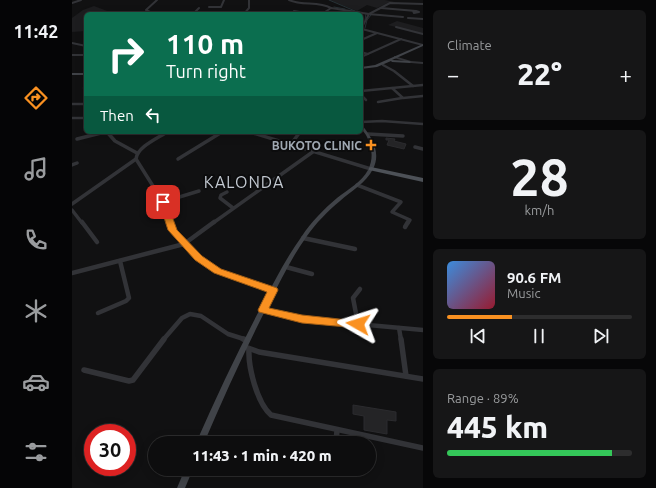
<!DOCTYPE html>
<meta charset="utf-8">
<style>
:root{--surface:#0d0d0e;--page:#161617;--text:#f1f3f6;--muted:#9a9c9e;--line:#2d2d2e;--accent:#fa9121}
body{margin:0;font-family:Ubuntu,sans-serif;background:var(--page);color:var(--text);height:100vh;display:flex;flex-direction:column;font-size:15px;white-space:nowrap}
*{box-sizing:border-box;margin:0}
p{font-size:13px;color:var(--muted)}
.icon{flex:none;width:22px;height:22px;fill:none;stroke:currentColor;stroke-width:2;stroke-linecap:round;stroke-linejoin:round}
.map{position:relative;flex:1;overflow:hidden}
.sheet{display:flex;flex-direction:column;gap:10px;padding:10px;background:#070708;width:233px}
.sheet>*{flex:none}
.guide{position:absolute;left:12px;top:12px;width:279px;height:122px;border-radius:6px;box-shadow:0 2px 10px #0003,0 0 0 1px var(--line);background:#0b6e4f;color:#fff;overflow:hidden}
.speed{position:absolute;left:12px;top:424px;display:flex;gap:8px;font-size:20px;font-weight:700;text-align:center}
.speed>*{display:grid;place-content:center;width:52px;height:52px;border-radius:50%;background:var(--surface);box-shadow:0 2px 10px #0003,0 0 0 1px var(--line);line-height:1}
.speed .limit{border:6px solid #d22;background:#fff;color:#111}
.pin{position:absolute;display:grid;place-items:center;width:34px;height:34px;color:#fff;margin:-17px;border-radius:8px;box-shadow:0 2px 6px #0006}
.me{position:absolute;width:44px;margin:-22px;rotate:276deg;stroke-linejoin:round;filter:drop-shadow(0 0 3px #0008)}
.turn{display:flex;align-items:center;gap:14px;height:84px;padding:0 16px;font-size:18px}
.turn .icon{width:52px;height:52px;stroke-width:2.5}
.turn b{display:block;font-size:28px;line-height:34px}
.then{display:flex;align-items:center;height:38px;padding:0 16px;background:#0003;gap:8px;font-size:15px}
.big{font-size:30px;font-weight:800;line-height:1.1}
.sheet .card{flex:1;display:flex;flex-direction:column;justify-content:center;gap:6px;min-width:0;padding:0 14px;border-radius:6px;background:var(--page)}
.sheet .dial{align-items:center;gap:0}
.dial b{font-size:52px;line-height:1}
.song{display:flex;align-items:center;gap:12px}
.cover{width:48px;height:48px;border-radius:6px;background:linear-gradient(135deg,hsl(210 70% 55%),hsl(350 70% 35%))}
.played{height:4px;border-radius:2px;background:linear-gradient(90deg,var(--accent) 35%,var(--line) 35%)}
.keys{display:flex;justify-content:space-around;direction:ltr}
.heat{display:flex;justify-content:space-between;align-items:center;font-size:22px;direction:ltr}
.charge{height:6px;border-radius:3px;background:linear-gradient(90deg,#34c759 89%,var(--line) 0)}
.trip{position:absolute;left:76px;top:436px;width:228px;height:40px;border-radius:20px;background:var(--surface);box-shadow:0 2px 10px #0003,0 0 0 1px var(--line);font-weight:800;line-height:40px;text-align:center}
main{display:flex;flex:1;min-height:0}
.menu{display:flex;flex-direction:column;width:72px;justify-content:space-around;align-items:center;background:#050506;color:var(--muted)}
.menu .icon{width:28px;height:28px}
.menu .current{color:var(--accent)}
.menu b{font-size:18px;color:var(--text)}
.map>svg:first-child{display:block}
</style>
<main>
<nav class="menu">
<b>11:42</b>
<svg class="icon current" aria-label="directions" viewBox="0 0 24 24"><path d="M12 3l9 9-9 9-9-9zM9 14v-3h6M13 9l2 2-2 2"/></svg>
<svg class="icon" aria-label="music" viewBox="0 0 24 24"><path d="M9 18V5l10-2v13"/><circle cx="6" cy="18" r="3"/><circle cx="16" cy="16" r="3"/></svg>
<svg class="icon" aria-label="phone" viewBox="0 0 24 24"><path d="M5 4h4l2 5-3 2q2 4 5 5l2-3 5 2v4C11 20 4 13 5 4z"/></svg>
<svg class="icon" aria-label="climate" viewBox="0 0 24 24"><path d="M12 3v18M4 7l16 10M4 17L20 7"/></svg>
<svg class="icon" aria-label="car" viewBox="0 0 24 24"><path d="M5 17H2v-5l4-1 3-4h7l3 4 3 1v5h-3M9 17h6M6 11h13"/><circle cx="7" cy="17" r="2"/><circle cx="17" cy="17" r="2"/></svg>
<svg class="icon" aria-label="filters" viewBox="0 0 24 24"><path d="M4 7h16M4 17h16"/><circle cx="9" cy="7" r="2"/><circle cx="15" cy="17" r="2"/></svg>
</nav>
<div class="map">
<svg width="351" height="488" viewBox="0 0 351 488">
<rect width="100%" height="100%" fill="#111112"/>
<!-- built -->
<g fill="#1d1d1f">
<path d="M257 0H313L323 2H318L305 8 295 5 285 11Z"/>
<path d="M22 6 43 14H14V31L0 32V18L11 10Z"/>
<path d="M325 21 351 28V34L316 25Z"/>
</g>
<g fill="none" stroke-linecap="round" stroke-linejoin="round">
<!-- stream -->
<g stroke="#273236" stroke-width="1">
<path d="M257 0 283 11"/>
<path d="M262 7 273 9"/>
<path d="M293 20 294 14"/>
<path d="M293 28 295 20 299 15"/>
</g>
</g>
<!-- building -->
<g fill="#242426" stroke="#2b2b2e">
<path d="M314 138 323 139 322 141 334 144 332 149 315 145 317 140H314Z"/>
<path d="M281 405 324 412V421L315 420V434L292 430V416L281 414Z"/>
</g>
<g fill="none" stroke-linecap="round" stroke-linejoin="round">
<!-- minor-far4 -->
<g stroke="#323337" stroke-width="2">
<path d="M85 0 74 10 78 12 99 14"/>
<path d="M217 0C231 6 246 1 259 8"/>
<path d="M0 3 9 0"/>
<path d="M137 7H149L152 0"/>
<path d="M309 8 344 11 347 12 342 13 341 11"/>
<path d="M222 11 240 14"/>
<path d="M121 14 127 8"/>
<path d="M172 14 177 8V0"/>
<path d="M250 14 259 8 297 14"/>
<path d="M296 14 331 17"/>
<path d="M336 18 351 19"/>
<path d="M324 27 351 34"/>
<path d="M289 29 297 14 318 3 351 4"/>
<path d="M290 29 351 45"/>
<path d="M289 40 305 33"/>
<path d="M0 43 14 46"/>
<path d="M289 52 296 54"/>
<path d="M0 55H14"/>
<path d="M289 57 329 39"/>
</g>
<!-- minor-far3 -->
<g stroke="#323337" stroke-width="2.5">
<path d="M311 65 322 71 341 86"/>
<path d="M12 88 14 86"/>
<path d="M320 88 331 98 351 96"/>
<path d="M289 91 351 85"/>
<path d="M289 95 294 100"/>
<path d="M306 102 330 98"/>
<path d="M0 104H14"/>
<path d="M0 118H14"/>
<path d="M289 122 310 121 351 124"/>
</g>
<!-- minor-far2 -->
<g stroke="#323337" stroke-width="3.5">
<path d="M35 132 43 141 65 153"/>
<path d="M178 132 299 169"/>
<path d="M296 134 331 136"/>
<path d="M5 139 33 132"/>
<path d="M219 144 228 132"/>
<path d="M343 147 351 149"/>
<path d="M64 159 91 202 99 223"/>
<path d="M106 159 150 132"/>
<path d="M0 165 5 163"/>
<path d="M285 185 329 202 320 212 338 220 336 223"/>
<path d="M155 192 149 195 148 198 161 208"/>
<path d="M91 202 127 191"/>
<path d="M0 204 64 159C65 147 86 138 95 132"/>
<path d="M0 210 10 223"/>
<path d="M141 223 242 151"/>
</g>
<!-- minor-far1 -->
<g stroke="#323337" stroke-width="4.5">
<path d="M10 222 25 242"/>
<path d="M98 222C104 240 129 262 145 271 159 278 185 285 201 290"/>
<path d="M333 227 336 222"/>
<path d="M231 238 283 249"/>
<path d="M214 267 240 274"/>
<path d="M0 273 112 244 142 222"/>
<path d="M191 310 230 319 351 330"/>
<path d="M26 313 54 301 57 298 48 261"/>
<path d="M286 324 281 298 288 289"/>
<path d="M327 328 329 340"/>
<path d="M91 340 110 318 118 314 129 316 156 334 175 340"/>
</g>
<!-- minor -->
<g stroke="#323337" stroke-width="5.5">
<path d="M171 339 175 340"/>
<path d="M329 339 334 376"/>
<path d="M176 348 187 352 351 379"/>
<path d="M177 349C176 367 185 403 199 415L351 448"/>
<path d="M12 370 57 381 61 380 92 339"/>
<path d="M264 443 265 430"/>
</g>
<!-- tertiary -->
<path fill="#323337" fill-rule="evenodd" d="M322 56 339 61 351 62V64L339 63 322 58Z"/>
<!-- secondary -->
<g fill="#404348" fill-rule="evenodd">
<path d="M351 44V46L320 60 337 61 339 62 338 63 320 62 319 61 305 67 289 69V67L303 65Z"/>
<rect x="0" y="73" width="14" height="2"/>
<path d="M289 125H290C301 139 309 153 301 169 294 183 279 191 268 201 256 211 244 223 235 236 219 258 208 282 196 305 173 350 152 396 132 443H124C144 397 166 351 189 307 202 282 214 258 230 236 239 222 252 209 265 198 275 190 290 182 296 170 302 158 300 146 294 135 291 131 289 129 289 125Z"/>
<path d="M113 469H121L113 488H105Z"/>
</g>
<!-- primary -->
<path fill="#4d5157" fill-rule="evenodd" d="M299 167 351 178V182L297 170V168Z"/>
</g>
<!-- route -->
<path fill="#fa9121" stroke="#a25e15" d="M91 199 95 202 105 230 130 256 149 269 205 288 206 290 197 308 230 315 286 321 289 322 291 324 289 327 286 328 230 323 187 312 186 310 195 292 142 273 123 260 96 230 87 202Z"/>
<!-- markers -->
<path fill="#fa9121" stroke="#0c0c0d" stroke-width="1.5" d="M297 139h4v4h4v4h-4v4h-4v-4h-4v-4h4z"/>
<g text-anchor="middle" dominant-baseline="central" stroke-width="4" stroke-linejoin="round" paint-order="stroke">
<!-- far-poi labels -->
<g font-size="12" font-weight="bold" fill="#a1aab4" stroke="#0c0c0d" text-anchor="end">
<text x="290" y="145">BUKOTO CLINIC</text>
</g>
<!-- quarter labels -->
<g font-size="16" letter-spacing="1" fill="#c2c8d0" stroke="#0c0c0d">
<text x="172" y="182">KALONDA</text>
</g>
</g>
</svg>
<div class="speed"><div class="limit">30</div></div>
<div class="pin" style="left:91px;top:202px;background:#d93025"><svg class="icon" aria-label="arrive" viewBox="0 0 24 24"><path d="M6 21V4h12l-3 4 3 4H6"/></svg></div>
<svg class="me" style="left:286px;top:324px" viewBox="-20 -20 40 40"><path d="M0-17L14 15 0 8-14 15z" fill="#fa9121" stroke="#fff" stroke-width="4"/></svg>
<div class="trip">11:43 · 1 min · 420 m</div>
<div class="guide">
<div class="turn"><svg class="icon" aria-label="right" viewBox="0 0 24 24"><path d="M7 20v-9h11M14 6l5 5-5 5"/></svg><div><b>110 m</b>Turn right</div></div>
<div class="then">Then<svg class="icon" aria-label="left" viewBox="0 0 24 24"><path d="M17 20v-9H6M10 6l-5 5 5 5"/></svg></div>
</div>
</div>
<section class="sheet">
<div class="card"><p>Climate</p>
<div class="heat"><a>−</a><b class="big">22°</b><a>+</a></div>
</div>
<div class="card dial"><b>28</b><p>km/h</p></div>
<div class="card">
<div class="song"><i class="cover"></i><div><b>90.6 FM</b><p>Music</p></div></div>
<div class="played"></div>
<div class="keys"><svg class="icon" aria-label="previous" viewBox="0 0 24 24"><path d="M18 5L8 12l10 7zM5 5v14"/></svg><svg class="icon" aria-label="pause" viewBox="0 0 24 24"><path d="M8 5v14M16 5v14"/></svg><svg class="icon" aria-label="next" viewBox="0 0 24 24"><path d="M6 5l10 7-10 7zM19 5v14"/></svg></div>
</div>
<div class="card"><p>Range · 89%</p><b class="big">445 km</b><div class="charge"></div></div>
</section>
</main>
